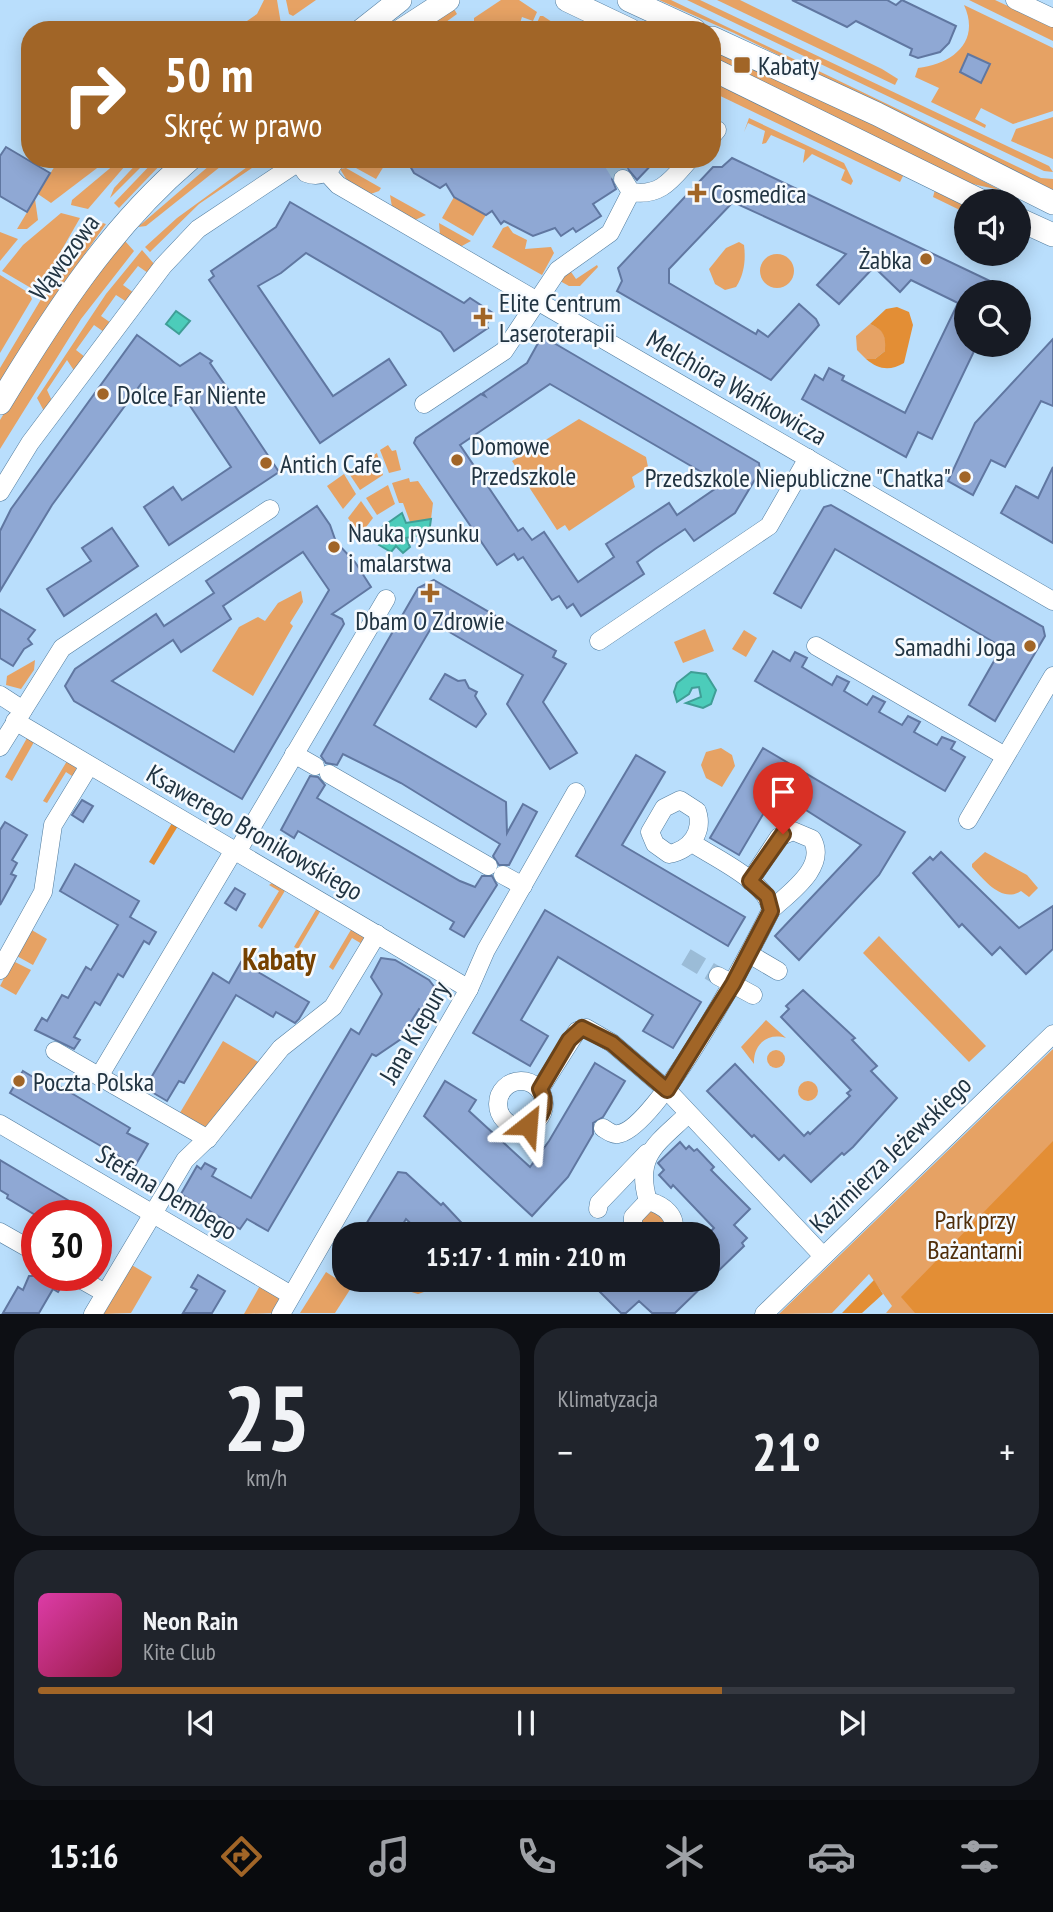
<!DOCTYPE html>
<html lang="pl">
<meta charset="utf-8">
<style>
:root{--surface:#171b24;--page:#20242c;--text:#f1f3f6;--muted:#9ea1a6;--line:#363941;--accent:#a16527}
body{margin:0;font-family:"PT Sans Narrow",sans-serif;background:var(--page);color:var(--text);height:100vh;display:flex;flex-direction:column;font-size:26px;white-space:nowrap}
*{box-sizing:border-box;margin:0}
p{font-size:23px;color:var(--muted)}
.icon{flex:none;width:38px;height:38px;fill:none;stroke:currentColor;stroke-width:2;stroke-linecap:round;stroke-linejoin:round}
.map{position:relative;height:1314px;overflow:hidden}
.sheet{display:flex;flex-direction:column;gap:14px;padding:14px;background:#0d0f14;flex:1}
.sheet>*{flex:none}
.guide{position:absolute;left:21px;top:21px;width:700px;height:147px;border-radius:28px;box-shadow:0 4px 18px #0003;background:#a16527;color:#fff;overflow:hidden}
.fabs{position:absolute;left:954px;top:189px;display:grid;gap:14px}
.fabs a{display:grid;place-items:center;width:77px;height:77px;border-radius:50%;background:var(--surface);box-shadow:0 4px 18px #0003;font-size:35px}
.speed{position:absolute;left:21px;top:1200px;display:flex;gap:14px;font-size:35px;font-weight:700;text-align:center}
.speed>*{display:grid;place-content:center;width:91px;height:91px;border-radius:50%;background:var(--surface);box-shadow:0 4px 18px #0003;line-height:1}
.speed .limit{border:10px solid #d22;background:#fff;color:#111}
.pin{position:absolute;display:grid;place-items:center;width:60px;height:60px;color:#fff;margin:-72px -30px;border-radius:50% 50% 50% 0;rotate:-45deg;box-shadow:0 0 7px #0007}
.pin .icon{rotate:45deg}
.me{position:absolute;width:77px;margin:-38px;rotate:28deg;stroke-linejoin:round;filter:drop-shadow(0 0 5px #0008)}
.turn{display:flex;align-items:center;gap:24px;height:147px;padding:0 28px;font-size:32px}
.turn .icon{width:91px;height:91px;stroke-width:2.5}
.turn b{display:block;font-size:49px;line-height:60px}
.big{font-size:52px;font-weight:600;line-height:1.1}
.sheet .card{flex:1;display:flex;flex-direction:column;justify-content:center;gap:10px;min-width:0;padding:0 24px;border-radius:28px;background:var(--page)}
.sheet .dial{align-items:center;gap:0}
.dial b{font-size:91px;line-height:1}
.song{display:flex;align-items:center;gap:21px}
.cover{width:84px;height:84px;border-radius:10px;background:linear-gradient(135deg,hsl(320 70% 55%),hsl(340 70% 35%))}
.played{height:7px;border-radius:4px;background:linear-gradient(90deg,var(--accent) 70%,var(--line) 70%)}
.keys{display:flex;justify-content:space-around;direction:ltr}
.heat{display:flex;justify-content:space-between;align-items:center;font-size:38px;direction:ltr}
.sheet .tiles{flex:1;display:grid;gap:14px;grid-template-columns:1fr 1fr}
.card:last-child{grid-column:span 2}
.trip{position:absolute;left:332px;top:1222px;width:388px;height:70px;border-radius:28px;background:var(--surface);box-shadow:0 4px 18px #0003;font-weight:600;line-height:70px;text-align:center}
.dock{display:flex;height:112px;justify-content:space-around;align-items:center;background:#090b0e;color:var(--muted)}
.dock .icon{width:49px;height:49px}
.dock .active{color:var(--accent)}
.dock b{font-size:32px;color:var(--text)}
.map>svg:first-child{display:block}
</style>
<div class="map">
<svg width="1053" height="1314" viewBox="0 0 1053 1314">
<rect width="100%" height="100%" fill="#b9defc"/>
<!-- green -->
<g fill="#e6a264">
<path d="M264 0H277L281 24 273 30H234L257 14Z"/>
<path d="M286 0H316L293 16 289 14Z"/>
<path d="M501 0H519L537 12 533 21 522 17 520 23 529 30H474V18Z"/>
<path d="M659 0H671L1041 178 1053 179V192L734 33Z"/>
<path d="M687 0H700L1049 166 1053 172 1044 171Z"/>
<path d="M717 0H740L882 69 898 79 895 85Z"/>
<path d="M969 0H995L1053 27V41Z"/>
<path d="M964 5 1053 48V111L1013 124 981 108 975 119 986 125 985 128 931 102 939 88 915 77 918 68C952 64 981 42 964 5Z"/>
<path d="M454 9 457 14 435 30H422Z"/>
<path d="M540 16H543L564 30H547L536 25Z"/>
<path d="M712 48 883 129 1000 190 968 183 712 57Z"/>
<path d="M712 80 904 174 900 182 712 92Z"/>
<path d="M1053 117V159L1011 141 1016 129Z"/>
<path d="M749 118 844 163 853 181 851 185 841 180 845 170 812 154 803 163 805 150 771 135 766 143 762 144 765 131 748 123 744 132Z"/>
<path d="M59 159H109L51 203 38 194Z"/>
<path d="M121 159H131L88 209 71 205 72 200Z"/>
<path d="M141 159H149L110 198 114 188Z"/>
<path d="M156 159H166L119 208 114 203Z"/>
<path d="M217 159H230L146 226 138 227Z"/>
<path d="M258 159H265L199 204 150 252 145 247 177 218Z"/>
<path d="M351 159H386L387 161 376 179 356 168Z"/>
<path d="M346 168 381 188 379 191 368 195 350 185 340 169Z"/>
<path d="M935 190 966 206V213L933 197Z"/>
<path d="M390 195 426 215 415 220 392 207Z"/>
<path d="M454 197 486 215 473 236 442 218Z"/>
<path d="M35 199 38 220 27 229H17Z"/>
<path d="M61 213 80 218 41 286 31 288 2 271 23 245Z"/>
<path d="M89 219 106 224 57 293 0 385V368Z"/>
<path d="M439 223 471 241 460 247 440 235Z"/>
<path d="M508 226 513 233 527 240 525 249 551 247 554 253 542 275 492 247 503 228Z"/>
<path d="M0 232 18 239 0 261Z"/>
<path d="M125 241 134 251 81 319 0 449V420L43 350 101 268Z"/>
<path d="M739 242 744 245C746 260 744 275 736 287L725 290 715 284 709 269 726 248Z"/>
<path d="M142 250 155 265 148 273 138 266 123 285 134 293 127 302 116 295 101 316 111 323 104 332 94 325 76 350 85 357 75 372 67 360 47 390 53 403 45 413 37 398 106 294Z"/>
<circle cx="777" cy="271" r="17"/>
<path d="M597 265 598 267 580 286H569L560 281 569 269 576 279Z"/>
<path d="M0 275 29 293 32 299 0 353Z"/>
<path d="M870 324C885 330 886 336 885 351L875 359H866L857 350 856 336Z"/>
<path d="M579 419 646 457 648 467 632 477 635 487 569 531 565 525 557 530 512 461Z"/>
<path d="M388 445 392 451 396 450 401 470 389 473 380 450Z"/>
<path d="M377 453 383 475 360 490 348 472Z"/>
<path d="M344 474 356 494 343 509 327 486Z"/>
<path d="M409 478 410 482 418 481 433 503 431 519 410 522 403 503H399L392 483Z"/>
<path d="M388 485 395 504 377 515 366 498Z"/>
<path d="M361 501 373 518 360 535 348 518Z"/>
<path d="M301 591 303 602 290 623 293 626 253 696 212 671 239 627 258 617 265 621 278 603Z"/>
<path d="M705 629 714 651 683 663 674 642Z"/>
<path d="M744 630 757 638 746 657 732 649Z"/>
<path d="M35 660 34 670 21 689 6 685 7 676Z"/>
<path d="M27 738 34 742 12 781 5 777Z"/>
<path d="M721 748 732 755 735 766 722 787 706 778 701 765 706 752Z"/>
<path d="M67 761 76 768 75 778 66 772 47 803 43 801Z"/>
<path d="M985 852 1027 875 1038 888 1029 897 1021 891C1002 903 985 881 972 867V864Z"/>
<path d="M272 883 286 889 262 929 258 926 279 891 269 885Z"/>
<path d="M317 908 321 910 298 949 294 947Z"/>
<path d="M352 928 365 938 362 944 352 938 333 970 329 967Z"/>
<path d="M30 929 47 939 33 965 15 955Z"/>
<path d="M879 936 986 1046 969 1062 863 953Z"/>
<path d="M13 961 31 970 16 995 0 986Z"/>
<path d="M766 1020 786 1038C767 1032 753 1045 754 1064L741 1047Z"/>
<path d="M223 1041 260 1063 206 1128 178 1116Z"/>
<path d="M1053 1049V1313H886L892 1306 869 1274 832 1313 779 1314Z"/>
<circle cx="776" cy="1059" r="9"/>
<circle cx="808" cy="1091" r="10"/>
<path d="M649 1209C663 1214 669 1219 667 1234H638L639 1218Z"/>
<path d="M130 1264 152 1277 131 1313 102 1314Z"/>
<path d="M326 1272 351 1288 335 1313H300Z"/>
<path d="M401 1279H433L427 1291 418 1294 405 1290Z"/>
<path d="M261 1284 276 1293 279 1300 273 1313 244 1314Z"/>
</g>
<!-- forest -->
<g fill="#e38e35">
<path d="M897 307 909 312 913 325 904 363C890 371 879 370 866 359H875L885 351C886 336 884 330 870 324L886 309Z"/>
<path d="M172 823 178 826 154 865 149 862Z"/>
<path d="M1053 1141V1313H915L901 1297Z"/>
<path d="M874 1280 883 1294 862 1313H842Z"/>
</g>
<!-- water -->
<g fill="#4cccba" stroke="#3f9e96" stroke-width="2">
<path d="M176 311 190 321 179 334 166 324Z"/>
<path d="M402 513 406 523 431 519 429 533 406 538 410 547 403 553 396 546 391 552 379 545 384 537 378 530Z"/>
<path d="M691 672 706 674 716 690 711 704 703 708 686 703 701 697 699 687 692 688 689 694 677 702 674 692 677 683Z"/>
</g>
<!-- building -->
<g fill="#8fa8d4" stroke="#6077a1" stroke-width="2" fill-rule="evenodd">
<path d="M792 0H887L896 5 902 0 956 26 949 43 940 52 918 58 910 55 912 49 856 21 847 27Z"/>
<path d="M968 54 990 64 981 83 960 72Z"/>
<path d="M6 147 50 173 27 212 0 196V156Z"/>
<path d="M732 158 1013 292H966V345H977L932 439 918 432 906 457 802 399 815 375 823 380 829 368 844 376 842 380 905 413 958 303 911 280 900 292 874 267 839 304 817 285 846 254 733 202 669 269V283L756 334 758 330 768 337 799 304 816 319 819 325 771 380 617 291 622 281 618 268 713 167H722Z"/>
<path d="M406 159H657L637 180 628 169 617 170 612 179 616 189 593 204 601 216 576 232 573 228 561 236 555 228 533 236 504 221 501 224 492 211 486 215 454 197 446 184 440 188 414 173Z"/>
<path d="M290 202 464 303 470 298 493 313 486 325 488 328 454 351 441 332 306 253 281 273 258 286 333 396 389 359 406 385 320 443 209 280 214 276 211 271 276 227Z"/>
<path d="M137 335 180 366 200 353 212 361 210 363 232 395 229 397 279 472 169 545 144 507 173 487 182 500 231 467 184 397 171 406 141 384 52 505 0 591V531L11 509Z"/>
<path d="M542 336 759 463 760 471 735 513 694 541 685 529 655 549 637 562 644 574 581 616 573 604 567 608 559 596 552 600 523 557 518 560 514 554 497 565 414 443 416 438 481 394 485 396 483 393 527 363ZM550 384 722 484 677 515 669 503 606 544 614 557 578 582 544 532 532 540 523 528 518 531 460 445Z"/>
<path d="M1053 339V406L1041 401 1005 467 991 460 973 495 948 481 975 423Z"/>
<path d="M1053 467V543L1001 513 1016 486 1038 498Z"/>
<path d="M831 505 1043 627 1045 636 995 721 969 705 1002 647 835 549 801 608 774 593 824 507Z"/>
<path d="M317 506 330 525 336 542 355 562 371 587 332 614 342 619 344 624 242 799 74 701 65 686 75 669 156 614 164 626 214 593 206 581ZM303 552 329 590 234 752 112 681 173 640 181 652 231 619 223 606Z"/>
<path d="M112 528 138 566 64 616 47 589 91 561 82 548Z"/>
<path d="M434 580 556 651 553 657 566 664 543 702 577 753 550 769 507 704 523 675 434 623 374 725 506 802 507 833 523 804 537 812 509 865H499L493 856 500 844 401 783 343 754 337 765 326 763 321 756 418 588Z"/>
<path d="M0 609 35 630 28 639 32 644 24 649 13 666 0 658Z"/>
<path d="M773 651 790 661 795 652 807 658 802 667 832 685 837 676 849 682 844 691 867 705 873 696 885 702 879 712 902 725 908 716 920 722 914 732 937 745 942 737 955 742 951 749 965 757 945 791 755 681Z"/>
<path d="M445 674 458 681 465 680 469 688 477 692 475 696 486 714 476 727 430 699Z"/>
<path d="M763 748 905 832 879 875 799 960 775 936 861 845 779 793 775 794 739 855 710 838Z"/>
<path d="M636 755 665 772 622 845 745 917 728 946 576 856Z"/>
<path d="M310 776 318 777 325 785 317 798 460 881 475 887 482 876H492L497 885 464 937 450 929 454 922 298 831 294 838 281 830Z"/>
<path d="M82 800 93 806 83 822 72 815Z"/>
<path d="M5 822 27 835 12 860 17 863 11 874 16 876 0 905V830Z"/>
<path d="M941 852 1019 928 1053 906V949L1026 974 1000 947 992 955 962 924 959 927 913 873 930 857 933 860Z"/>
<path d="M75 864 139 901 130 917 156 932 149 944 144 941 123 977 118 974 100 1005 95 1002 74 1037 80 1040 74 1049 35 1030 42 1018 47 1021 62 995 68 998 86 967 91 970 118 925 60 891Z"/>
<path d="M235 888 245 894 236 910 225 903Z"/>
<path d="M545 910 701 1002 673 1048 643 1031 653 1015 558 957 521 1020 548 1036 530 1066 473 1033Z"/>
<path d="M381 958 395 960 429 980 436 989 423 1011 419 1009 407 1028 410 1033 376 1056 372 1054 268 1231 247 1219 240 1229 181 1194 197 1166 201 1169 205 1163 216 1169 212 1176 251 1198 351 1029 359 1034 382 994 371 977Z"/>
<path d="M241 962 309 1002 299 1019 295 1023 276 1012 273 1017 236 995 184 1083 179 1081 167 1101 145 1088 213 973 229 983Z"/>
<path d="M803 990 855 1038 852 1040 877 1066 871 1071 897 1098 853 1147 844 1155 842 1153 811 1182 784 1155 779 1160 754 1135 752 1137 707 1091 735 1064 804 1136 808 1132 810 1134 850 1096 847 1093 851 1090 781 1017 789 1009 786 1006Z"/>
<path d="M595 1063 625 1081 603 1117 593 1123V1134L568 1177 532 1216 424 1116 445 1081 476 1100 469 1111 530 1167 549 1141Z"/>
<path d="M23 1071 43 1083 46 1078 130 1128 127 1133 148 1144 135 1166 10 1093Z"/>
<path d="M680 1142 686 1149 689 1146 694 1151 697 1149 714 1167 711 1170 750 1209 734 1225 747 1238 742 1243 744 1246 675 1313H652L639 1301 626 1313H621L587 1279H641L650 1289 661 1279H709V1233L714 1228 673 1185 671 1188 659 1175 664 1170 658 1163Z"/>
<path d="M0 1160 37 1182 95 1216H37L7 1198 8 1195 0 1190Z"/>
<path d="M398 1172 406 1173 441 1205 443 1203 472 1234H422L406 1219 397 1234H360Z"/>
<path d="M198 1275 225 1291 212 1313H183L197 1290 191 1287Z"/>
<path d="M29 1276H61L65 1281 58 1292 53 1289 39 1313H3L18 1287 23 1290Z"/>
</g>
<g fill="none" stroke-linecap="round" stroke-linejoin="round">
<!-- minor-tunnel -->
<g stroke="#9bbcd7" stroke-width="18" stroke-dasharray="18 9" stroke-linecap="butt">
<path d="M611 159 623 179"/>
<path d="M686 957 718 976"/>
</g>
<!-- minor casing -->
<g stroke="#517c9e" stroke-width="19">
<g id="minor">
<path d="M1015 0 1053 18"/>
<path d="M712 136 717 130"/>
<path d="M296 159 306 173C319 178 331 173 335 159"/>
<path d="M326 172 338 185 1053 601"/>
<path d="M623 179 631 192C661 197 672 179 690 159"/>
<path d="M424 404 504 351 558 270 610 233 631 192"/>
<path d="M0 492 30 443 163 266 198 229 297 163"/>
<path d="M599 641 769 526 808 458"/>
<path d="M816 646 1005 756"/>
<path d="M0 695 23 710"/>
<path d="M15 721 469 989"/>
<path d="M0 747 62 648 270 509"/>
<path d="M294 754 315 766"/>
<path d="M329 774 488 866"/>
<path d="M680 800 697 811C704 832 690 850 669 854L655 844 650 832 664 808Z"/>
<path d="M968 820 1053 676"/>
<path d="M237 852 386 599"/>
<path d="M503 875 523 886"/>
<path d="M750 881 779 837 793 831 812 839C828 867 789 893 771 910"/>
<path d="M749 954 778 971"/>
<path d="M0 970 43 892 53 825 89 766"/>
<path d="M718 976 753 995"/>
<path d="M55 1051 208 1139"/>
<path d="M100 1075 234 850"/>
<circle cx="521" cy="1104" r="23"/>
<path d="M540 1089 577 1031 586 1028 612 1043 667 1090 823 1256"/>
<path d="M0 1124 291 1295"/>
<path d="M603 1128C608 1131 613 1135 618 1134 657 1130 752 949 771 910 768 882 715 858 692 843"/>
<path d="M648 1201C634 1155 658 1143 688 1114"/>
<path d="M648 1201C664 1205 678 1216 673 1234"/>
<path d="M598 1209 599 1203 647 1153"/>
<path d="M0 1232 37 1253"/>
<path d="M633 1234V1217L648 1201"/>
<path d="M75 1276 105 1293"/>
<path d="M93 1314 185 1160 210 1136 281 1048 333 1007 377 934"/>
<path d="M281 1314 469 989 486 950 576 792"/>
<path d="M764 1314 1053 1034"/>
</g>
</g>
<!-- tertiary casing -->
<g stroke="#517c9e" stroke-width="24">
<g id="tertiary">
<path d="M567 0 630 30"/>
<path d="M629 0 694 30"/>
<path d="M362 30 400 0"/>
<path d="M402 30 448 0"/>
<path d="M712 38 877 114 1053 203"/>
<path d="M712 69 981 201"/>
<path d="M1018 219 1053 235"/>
<path d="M0 403C54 314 110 227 190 159"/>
</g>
</g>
<!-- minor -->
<use href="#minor" stroke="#fff" stroke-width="18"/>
<!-- tertiary -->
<use href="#tertiary" stroke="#fff" stroke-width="23"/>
</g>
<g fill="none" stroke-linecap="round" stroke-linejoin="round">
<!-- route casing -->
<g stroke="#694219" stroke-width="18">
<path id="route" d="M528 1125C543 1118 548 1104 540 1089L569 1040 582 1028 612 1043 667 1090 733 984 771 911 767 896 750 881 783 834"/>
</g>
<!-- route -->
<use href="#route" stroke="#a16527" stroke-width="12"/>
</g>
<!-- markers -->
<g fill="#a16527" stroke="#f6fafe" stroke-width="2.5">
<rect x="733" y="56" width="18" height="18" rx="3.5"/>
<path d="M693.5 182.5h7v7h7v7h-7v7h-7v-7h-7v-7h7z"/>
<circle cx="926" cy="259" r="7"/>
<path d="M479.5 306.5h7v7h7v7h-7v7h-7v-7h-7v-7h7z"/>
<circle cx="103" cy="394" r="7"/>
<circle cx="457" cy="460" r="7"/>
<circle cx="266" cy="463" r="7"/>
<circle cx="965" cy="477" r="7"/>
<circle cx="334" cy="547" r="7"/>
<path d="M426.5 582.5h7v7h7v7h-7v7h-7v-7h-7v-7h7z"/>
<circle cx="1030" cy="646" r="7"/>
<circle cx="19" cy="1081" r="7"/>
</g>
<g text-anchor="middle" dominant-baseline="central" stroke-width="5" stroke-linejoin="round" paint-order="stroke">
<!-- poi labels -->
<g font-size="26" fill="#213442" stroke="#f6fafe" text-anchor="start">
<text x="758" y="65">Kabaty</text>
<text x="711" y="193">Cosmedica</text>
<text x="912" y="259" text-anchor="end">Żabka</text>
<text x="499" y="302">Elite Centrum<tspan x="499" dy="30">Laseroterapii</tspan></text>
<text x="117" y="394">Dolce Far Niente</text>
<text x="471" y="445">Domowe<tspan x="471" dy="30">Przedszkole</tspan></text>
<text x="280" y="463">Antich Cafe</text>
<text x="951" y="477" text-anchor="end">Przedszkole Niepubliczne "Chatka"</text>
<text x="348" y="532">Nauka rysunku<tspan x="348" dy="30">i malarstwa</tspan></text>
<text x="430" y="620" text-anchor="middle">Dbam O Zdrowie</text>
<text x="1016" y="646" text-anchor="end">Samadhi Joga</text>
<text x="33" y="1081">Poczta Polska</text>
</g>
<!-- street labels -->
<g font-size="26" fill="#213442" stroke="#f6fafe">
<text transform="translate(64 257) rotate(-54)">Wąwozowa</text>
<text transform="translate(737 387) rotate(30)">Melchiora Wańkowicza</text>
<text transform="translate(255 832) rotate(30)">Ksawerego Bronikowskiego</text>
<text transform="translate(414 1032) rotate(-60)">Jana Kiepury</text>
<text transform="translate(890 1154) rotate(-44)">Kazimierza Jeżewskiego</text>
<text transform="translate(167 1192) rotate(31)">Stefana Dembego</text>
</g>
<!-- park labels -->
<g font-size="26" fill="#502e0a" stroke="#f6fafe">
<text x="975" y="1219">Park przy<tspan x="975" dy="30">Bażantarni</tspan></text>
</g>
<!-- quarter labels -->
<g font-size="30" font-weight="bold" fill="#754100" stroke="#f6fafe">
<text x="279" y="958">Kabaty</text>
</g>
</g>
</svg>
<div class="fabs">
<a><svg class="icon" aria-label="sound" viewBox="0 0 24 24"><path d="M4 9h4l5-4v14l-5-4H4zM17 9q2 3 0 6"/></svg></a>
<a><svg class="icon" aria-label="search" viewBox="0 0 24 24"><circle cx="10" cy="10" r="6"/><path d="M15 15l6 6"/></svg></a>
</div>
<div class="speed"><div class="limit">30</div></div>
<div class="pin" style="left:783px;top:834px;background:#d93025"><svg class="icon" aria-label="arrive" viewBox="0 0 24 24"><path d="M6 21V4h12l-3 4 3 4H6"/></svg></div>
<svg class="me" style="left:528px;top:1125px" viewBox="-20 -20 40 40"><path d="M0-17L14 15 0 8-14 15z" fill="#a16527" stroke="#fff" stroke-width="4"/></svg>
<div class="trip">15:17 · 1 min · 210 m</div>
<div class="guide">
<div class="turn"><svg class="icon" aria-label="right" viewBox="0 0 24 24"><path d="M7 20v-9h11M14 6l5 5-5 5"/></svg><div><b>50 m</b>Skręć w prawo</div></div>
</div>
</div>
<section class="sheet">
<div class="tiles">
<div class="card dial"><b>25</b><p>km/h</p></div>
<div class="card"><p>Klimatyzacja</p>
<div class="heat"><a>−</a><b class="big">21°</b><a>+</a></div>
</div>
<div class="card">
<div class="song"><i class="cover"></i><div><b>Neon Rain</b><p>Kite Club</p></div></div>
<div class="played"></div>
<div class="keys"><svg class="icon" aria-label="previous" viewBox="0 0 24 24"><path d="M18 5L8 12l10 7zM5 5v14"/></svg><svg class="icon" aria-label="pause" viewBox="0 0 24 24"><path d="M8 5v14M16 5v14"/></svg><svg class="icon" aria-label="next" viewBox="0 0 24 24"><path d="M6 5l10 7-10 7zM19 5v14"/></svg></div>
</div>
</div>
</section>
<nav class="dock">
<b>15:16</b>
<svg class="icon active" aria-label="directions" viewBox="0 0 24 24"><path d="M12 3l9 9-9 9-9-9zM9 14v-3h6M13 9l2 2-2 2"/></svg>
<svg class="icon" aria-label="music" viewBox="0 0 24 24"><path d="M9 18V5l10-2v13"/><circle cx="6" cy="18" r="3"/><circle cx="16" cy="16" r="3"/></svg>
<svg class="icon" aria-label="phone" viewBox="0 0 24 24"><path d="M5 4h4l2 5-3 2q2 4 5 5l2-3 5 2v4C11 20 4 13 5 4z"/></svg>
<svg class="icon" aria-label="climate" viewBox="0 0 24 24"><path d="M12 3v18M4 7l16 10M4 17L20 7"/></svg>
<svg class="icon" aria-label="car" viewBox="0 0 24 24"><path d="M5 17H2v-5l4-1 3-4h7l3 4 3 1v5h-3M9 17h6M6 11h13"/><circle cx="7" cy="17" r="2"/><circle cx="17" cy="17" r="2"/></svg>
<svg class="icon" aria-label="filters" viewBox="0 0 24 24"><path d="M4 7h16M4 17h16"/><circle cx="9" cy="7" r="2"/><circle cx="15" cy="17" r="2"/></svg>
</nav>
